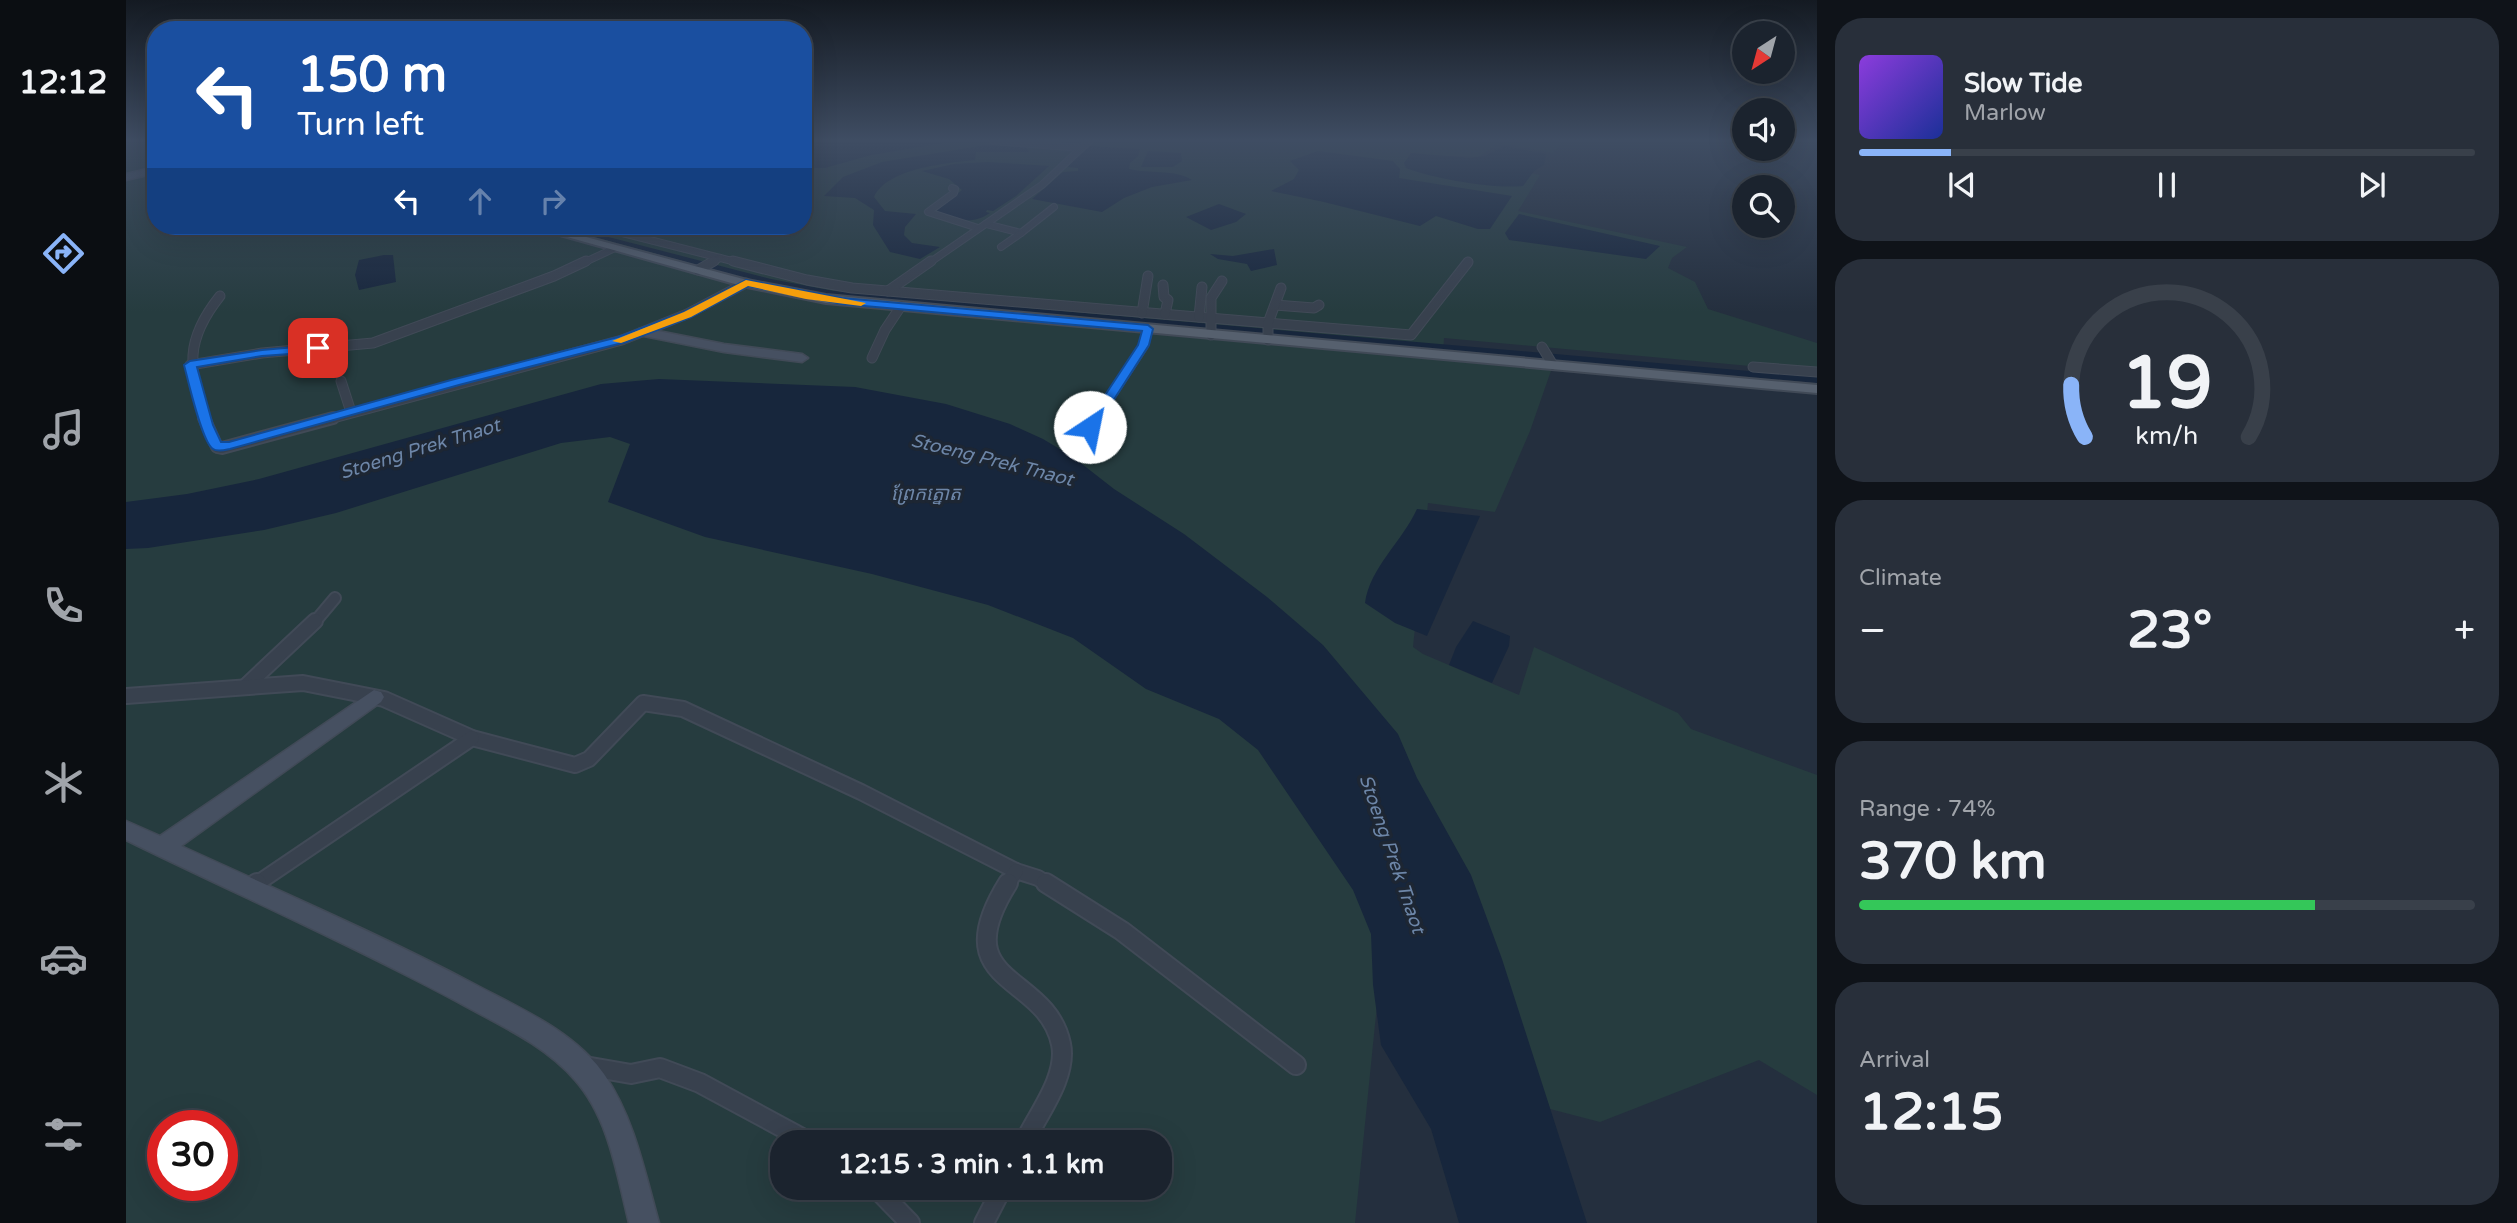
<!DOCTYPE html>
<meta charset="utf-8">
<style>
:root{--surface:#1b232e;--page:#282f3a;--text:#f1f3f6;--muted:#a0a4aa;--line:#39404a;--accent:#8ab4f8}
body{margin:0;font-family:"Varela Round","Noto Sans Khmer",sans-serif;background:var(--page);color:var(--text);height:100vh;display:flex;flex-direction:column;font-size:26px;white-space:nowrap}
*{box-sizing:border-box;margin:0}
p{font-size:23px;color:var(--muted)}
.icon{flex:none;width:38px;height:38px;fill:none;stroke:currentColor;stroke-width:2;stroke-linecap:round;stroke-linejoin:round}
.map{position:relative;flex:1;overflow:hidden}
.drawer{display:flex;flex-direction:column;gap:18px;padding:18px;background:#0f1319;width:700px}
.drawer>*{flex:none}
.banner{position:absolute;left:21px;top:21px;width:665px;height:214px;border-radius:28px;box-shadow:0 7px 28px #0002,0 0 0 2px var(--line);background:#1a4fa0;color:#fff;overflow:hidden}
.needle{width:46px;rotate:216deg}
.buttons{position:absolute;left:1606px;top:21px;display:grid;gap:14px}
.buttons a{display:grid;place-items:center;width:63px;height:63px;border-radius:50%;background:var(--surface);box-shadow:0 7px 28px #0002,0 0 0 2px var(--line);font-size:35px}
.speed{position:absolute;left:21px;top:1110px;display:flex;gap:14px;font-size:35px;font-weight:700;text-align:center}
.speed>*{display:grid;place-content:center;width:91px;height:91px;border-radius:50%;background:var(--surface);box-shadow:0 7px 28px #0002,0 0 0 2px var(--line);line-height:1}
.speed .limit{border:10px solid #d22;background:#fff;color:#111}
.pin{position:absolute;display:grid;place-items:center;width:60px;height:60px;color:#fff;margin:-30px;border-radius:14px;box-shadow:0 4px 10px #0006}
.me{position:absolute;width:77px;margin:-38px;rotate:34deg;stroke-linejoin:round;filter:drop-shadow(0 0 5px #0008)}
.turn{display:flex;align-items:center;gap:24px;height:147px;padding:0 35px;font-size:32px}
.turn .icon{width:91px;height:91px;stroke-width:2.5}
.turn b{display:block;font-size:49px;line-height:60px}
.lanes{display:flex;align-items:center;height:66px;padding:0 35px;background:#0003;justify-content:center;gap:35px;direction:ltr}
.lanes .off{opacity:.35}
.big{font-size:52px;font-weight:800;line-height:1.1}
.drawer .tile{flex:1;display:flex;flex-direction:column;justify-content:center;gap:10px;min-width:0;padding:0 24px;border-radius:28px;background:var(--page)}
.drawer .dial{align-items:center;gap:0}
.dial svg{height:182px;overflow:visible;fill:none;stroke:var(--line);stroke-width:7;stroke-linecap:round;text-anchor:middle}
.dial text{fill:var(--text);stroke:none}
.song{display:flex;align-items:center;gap:21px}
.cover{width:84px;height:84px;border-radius:10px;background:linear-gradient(135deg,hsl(270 70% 55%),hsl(230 70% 35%))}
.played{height:7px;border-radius:4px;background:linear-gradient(90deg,var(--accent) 15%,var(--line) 15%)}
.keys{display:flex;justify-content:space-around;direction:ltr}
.heat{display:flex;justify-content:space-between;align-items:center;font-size:38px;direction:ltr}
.charge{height:10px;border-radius:5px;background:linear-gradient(90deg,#34c759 74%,var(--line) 0)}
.trip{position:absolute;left:644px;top:1130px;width:402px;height:70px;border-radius:28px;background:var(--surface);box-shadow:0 7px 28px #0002,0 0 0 2px var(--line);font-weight:800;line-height:70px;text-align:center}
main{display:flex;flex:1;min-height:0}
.tab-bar{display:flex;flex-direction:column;width:126px;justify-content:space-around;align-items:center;background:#0b0e12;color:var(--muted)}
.tab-bar .icon{width:49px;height:49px}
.tab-bar .selected{color:var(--accent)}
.tab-bar b{font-size:32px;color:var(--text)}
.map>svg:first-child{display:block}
</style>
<main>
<nav class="tab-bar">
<b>12:12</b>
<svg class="icon selected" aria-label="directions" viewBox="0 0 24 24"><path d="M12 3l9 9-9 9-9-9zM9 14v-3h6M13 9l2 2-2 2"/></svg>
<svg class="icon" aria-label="music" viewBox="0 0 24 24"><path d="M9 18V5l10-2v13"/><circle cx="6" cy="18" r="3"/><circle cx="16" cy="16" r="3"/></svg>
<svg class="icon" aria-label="phone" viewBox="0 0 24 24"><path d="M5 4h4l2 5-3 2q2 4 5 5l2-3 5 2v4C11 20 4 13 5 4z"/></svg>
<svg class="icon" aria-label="climate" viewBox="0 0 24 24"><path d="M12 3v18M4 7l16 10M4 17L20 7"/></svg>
<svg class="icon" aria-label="car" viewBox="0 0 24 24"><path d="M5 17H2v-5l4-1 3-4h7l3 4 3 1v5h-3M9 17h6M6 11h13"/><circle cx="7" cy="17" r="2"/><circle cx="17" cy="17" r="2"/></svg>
<svg class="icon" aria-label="filters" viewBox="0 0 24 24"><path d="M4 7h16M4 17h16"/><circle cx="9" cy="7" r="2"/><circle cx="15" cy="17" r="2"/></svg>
</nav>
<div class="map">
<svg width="1691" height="1223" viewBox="0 0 1691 1223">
<rect width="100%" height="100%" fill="#242f3e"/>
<!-- green -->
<path fill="#263c3f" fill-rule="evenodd" d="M0 141H30V226H677V141H1437L1427 153 1373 143 1352 157 1321 156 1414 175 1392 211 1561 247 1546 258 1542 268 1569 282 1582 309 1691 343V372L1318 338 1317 355 1427 365 1404 431 1369 512 1302 503 1287 647 1297 654 1393 695 1408 647 1552 713 1565 729 1691 775V1095L1633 1060 1474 1122 1424 1109 1401 1043 1277 747 1229 1223H0ZM37 1125H96V1185H37ZM656 1143H1034V1188H656Z"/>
<!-- water -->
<g fill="#17263c">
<path d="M677 141H830L745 155 699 168H677Z"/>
<path d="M860 145 900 147 903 152H850L849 160C821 163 761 168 748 197L759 211 790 214 779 227 778 235 786 243 814 247 794 259 764 252 747 225 748 210 729 198 698 196 717 177 756 162Z"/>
<path d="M964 146 1014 149 1012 156 1004 163 1003 169C1023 174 1048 169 1066 180L1026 187 998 198 976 212 906 199 937 172 952 171V168L942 167 946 161Z"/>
<path d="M1378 146 1420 154 1418 165 1408 171 1397 186C1368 189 1308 179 1280 168L1278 163 1285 153 1344 158 1359 156Z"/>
<path d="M1022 151 1055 153 1056 161 1047 167H1015Z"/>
<path d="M1192 151 1267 161 1274 169 1273 178 1386 196 1364 229H1352L1310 216 1294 226 1198 202 1145 191 1168 179 1173 170 1164 161Z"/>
<path d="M862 162 923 166 890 196 867 211 861 210 860 212 864 213C844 226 830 219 808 213L836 190 823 179 796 171 828 164Z"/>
<path d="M1093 204 1120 214 1110 222 1085 230 1060 217Z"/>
<path d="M1393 214 1534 246 1520 259 1383 240 1379 233Z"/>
<path d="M1148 249 1151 265 1125 271 1121 264 1092 259 1084 254 1107 256Z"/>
<path d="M258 255H267L270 282 233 290 229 275 233 260Z"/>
<path d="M533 379 729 387 820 404 884 424 917 439 947 457 988 489 1058 534 1141 597 1197 645 1272 734 1291 778 1345 875 1376 959 1461 1223H1333L1305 1129 1255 1045 1247 985 1245 934 1227 890 1132 750 1093 719 1020 689 947 638 862 605 746 574 579 537 482 502 504 444 484 437 435 443 210 513 138 530 22 548 0 549V502L61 494 133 479 475 384Z"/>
<path d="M1291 509 1354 516 1301 636 1269 623 1239 603C1244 567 1276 542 1291 509Z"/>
<path d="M1347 621 1384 636 1383 646 1366 683 1323 665 1330 647Z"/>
</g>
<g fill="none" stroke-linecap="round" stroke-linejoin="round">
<!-- canal -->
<path fill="#17263c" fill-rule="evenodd" d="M428 226H440L645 279 708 291 1691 377V383L708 297 641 284Z"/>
<!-- street-far4 casing -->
<g stroke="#414a57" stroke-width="8">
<g id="street-far4">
<path d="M867 141 955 148"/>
<path d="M826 188 829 189 828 193 802 212 852 228"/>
<path d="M860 224 895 233 928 207"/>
<path d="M469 226 614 263"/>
<path d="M875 247 895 233"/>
<path d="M457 263 489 248"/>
<path d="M585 263 594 258"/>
<path d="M803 263 916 185 963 141"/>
</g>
</g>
<!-- street-far3 casing -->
<g stroke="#414a57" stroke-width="11">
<g id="street-far3">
<path d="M607 261 681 280 726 288 1285 335 1342 262"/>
<path d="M572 270 588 261"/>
<path d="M1037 285 1038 297 1042 300 1039 314"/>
<path d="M762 291 805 261"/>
<path d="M1149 305 1188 308 1193 305"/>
<path d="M1016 313 1022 276"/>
<path d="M1073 317 1076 287"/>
<path d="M1085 335V298L1096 281"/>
<path d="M1142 340V323L1155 288"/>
<path d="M1416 347 1427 365"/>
<path d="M746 358 759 330 775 306"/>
<path d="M64 365 136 353 247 343 428 276 460 261"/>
<path d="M1627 367 1691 372"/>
<path d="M215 381 225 412"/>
<path d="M79 420C63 367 58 341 94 296"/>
<path d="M200 420 496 340 561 314 620 283"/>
<path d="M969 420 1018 345 1022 329"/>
</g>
</g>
<!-- street-far2 casing -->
<g stroke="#414a57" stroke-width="14">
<g id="street-far2">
<path d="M78 418 91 447 96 448 207 418"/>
<path d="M964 427 970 418"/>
<path d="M188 623 209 598"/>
</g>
</g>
<!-- street-far1 casing -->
<g stroke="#414a57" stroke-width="18">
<g id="street-far1">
<path d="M120 686 189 621"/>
<path d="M0 696 177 683 258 699 346 738 449 765 463 759 517 703 557 709 735 792 890 871 912 878 923 885"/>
<path d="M129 885 346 738"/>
<path d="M881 885 890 871"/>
</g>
</g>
<!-- street casing -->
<g stroke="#414a57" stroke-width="22">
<g id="street">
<path d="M882 883C817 987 920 972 935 1044 942 1077 911 1115 898 1143"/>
<path d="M920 883 996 931 1170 1065"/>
<path d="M124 888 131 883"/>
<path d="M459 1066 505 1074 534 1068 574 1083 685 1143"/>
<path d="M750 1188 784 1223"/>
<path d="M858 1223 876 1188"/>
</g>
</g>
<!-- secondary casing -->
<g stroke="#414a57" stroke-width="3">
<g id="secondary">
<path d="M30 167V173L0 180V174Z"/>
<path d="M517 328 598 344 676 354 682 358 676 362 598 352 513 335V329Z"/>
<path d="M192 344 198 348 192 366 186 370 182 369 180 366 186 348Z"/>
<path d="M248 690 255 692 258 697 255 702 55 846C153 891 253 934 348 984 393 1008 448 1031 478 1074 508 1117 519 1173 533 1223H503C491 1175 483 1118 449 1080 418 1044 371 1024 330 1001 222 943 110 894 0 840V821L34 836Z"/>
</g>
</g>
<!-- primary casing -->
<g stroke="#414a57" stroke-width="4">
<g id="primary">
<path d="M23 141H30V144L25 143Z"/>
<path d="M402 226H419L621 280 700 295 1691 385V393L700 303 616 286Z"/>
</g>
</g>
<!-- street-far4 -->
<use href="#street-far4" stroke="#38414e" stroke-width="6"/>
<!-- street-far3 -->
<use href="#street-far3" stroke="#38414e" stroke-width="9"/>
<!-- street-far2 -->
<use href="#street-far2" stroke="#38414e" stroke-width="10"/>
<!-- street-far1 -->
<use href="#street-far1" stroke="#38414e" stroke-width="14"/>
<!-- street -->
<use href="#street" stroke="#38414e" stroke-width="18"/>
<!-- secondary -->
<use href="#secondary" fill="#465061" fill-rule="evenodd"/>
<!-- primary -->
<use href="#primary" fill="#56606e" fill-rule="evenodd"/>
</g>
<!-- sky -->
<linearGradient id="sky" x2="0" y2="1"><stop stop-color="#141a22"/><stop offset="0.45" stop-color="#3f4d63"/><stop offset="1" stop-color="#3f4d63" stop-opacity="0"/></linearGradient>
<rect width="1691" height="312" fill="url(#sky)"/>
<!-- route -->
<path fill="#1a73e8" stroke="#114b97" stroke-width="2" d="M620 280 716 298 1022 325 1027 329 1023 345 969 429 964 430 958 427 1012 345 1016 331 716 304 622 286 565 317 500 342 333 385 104 449C99 450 91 452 87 449 76 443 62 380 58 365L64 361 136 350 192 345 198 348 192 352 136 356 71 367 87 425 95 442H103L325 380 492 337 558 312Z"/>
<!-- slow -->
<path fill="#f59e0b" d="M620 280 740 303 735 306 680 299 622 286 565 317 495 343 486 341 558 312Z"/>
<g text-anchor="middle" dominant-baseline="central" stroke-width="7" stroke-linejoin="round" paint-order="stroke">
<!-- water labels -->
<g font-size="19" font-style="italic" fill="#6d86a8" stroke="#1d2633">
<text transform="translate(294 449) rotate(-17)">Stoeng Prek Tnaot</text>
<text transform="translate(866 460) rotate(14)">Stoeng Prek Tnaot</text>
<text x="800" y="494">ព្រែកត្នោត</text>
<text transform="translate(1266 854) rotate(71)">Stoeng Prek Tnaot</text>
</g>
</g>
</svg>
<div class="buttons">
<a><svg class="needle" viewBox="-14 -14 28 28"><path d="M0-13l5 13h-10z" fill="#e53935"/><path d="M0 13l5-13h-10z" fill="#a0a4aa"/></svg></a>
<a><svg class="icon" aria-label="sound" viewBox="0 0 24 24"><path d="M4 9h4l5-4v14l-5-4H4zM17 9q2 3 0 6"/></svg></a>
<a><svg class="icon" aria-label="search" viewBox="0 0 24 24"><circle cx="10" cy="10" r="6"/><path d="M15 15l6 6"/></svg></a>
</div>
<div class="speed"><div class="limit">30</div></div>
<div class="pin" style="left:192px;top:348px;background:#d93025"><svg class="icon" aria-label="arrive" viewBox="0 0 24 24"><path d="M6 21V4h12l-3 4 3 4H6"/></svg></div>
<svg class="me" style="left:964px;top:427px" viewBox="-20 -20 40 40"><circle r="19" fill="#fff"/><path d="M0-13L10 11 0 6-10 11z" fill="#1a73e8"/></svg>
<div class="trip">12:15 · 3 min · 1.1 km</div>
<div class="banner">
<div class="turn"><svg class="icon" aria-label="left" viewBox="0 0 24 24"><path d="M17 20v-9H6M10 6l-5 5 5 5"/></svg><div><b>150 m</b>Turn left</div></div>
<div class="lanes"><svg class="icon" aria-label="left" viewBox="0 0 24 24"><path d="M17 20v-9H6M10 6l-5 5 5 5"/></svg><svg class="icon off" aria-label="ahead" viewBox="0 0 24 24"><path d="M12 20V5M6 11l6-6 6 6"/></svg><svg class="icon off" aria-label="right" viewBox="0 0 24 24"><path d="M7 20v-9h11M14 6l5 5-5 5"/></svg></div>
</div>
</div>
<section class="drawer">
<div class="tile">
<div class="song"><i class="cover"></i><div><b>Slow Tide</b><p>Marlow</p></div></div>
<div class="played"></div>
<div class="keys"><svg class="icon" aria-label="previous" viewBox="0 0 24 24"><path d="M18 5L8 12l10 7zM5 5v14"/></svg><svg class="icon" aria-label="pause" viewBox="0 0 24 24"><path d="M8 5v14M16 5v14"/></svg><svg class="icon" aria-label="next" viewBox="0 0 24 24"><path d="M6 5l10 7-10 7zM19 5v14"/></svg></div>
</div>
<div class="tile dial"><svg viewBox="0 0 100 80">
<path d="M14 69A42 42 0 1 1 86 69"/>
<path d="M14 69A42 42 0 0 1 8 46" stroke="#8ab4f8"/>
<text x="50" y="56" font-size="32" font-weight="700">19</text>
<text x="50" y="72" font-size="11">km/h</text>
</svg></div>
<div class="tile"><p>Climate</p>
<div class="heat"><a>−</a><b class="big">23°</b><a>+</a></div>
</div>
<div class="tile"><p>Range · 74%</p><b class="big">370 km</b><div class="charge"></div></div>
<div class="tile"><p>Arrival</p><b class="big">12:15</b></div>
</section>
</main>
